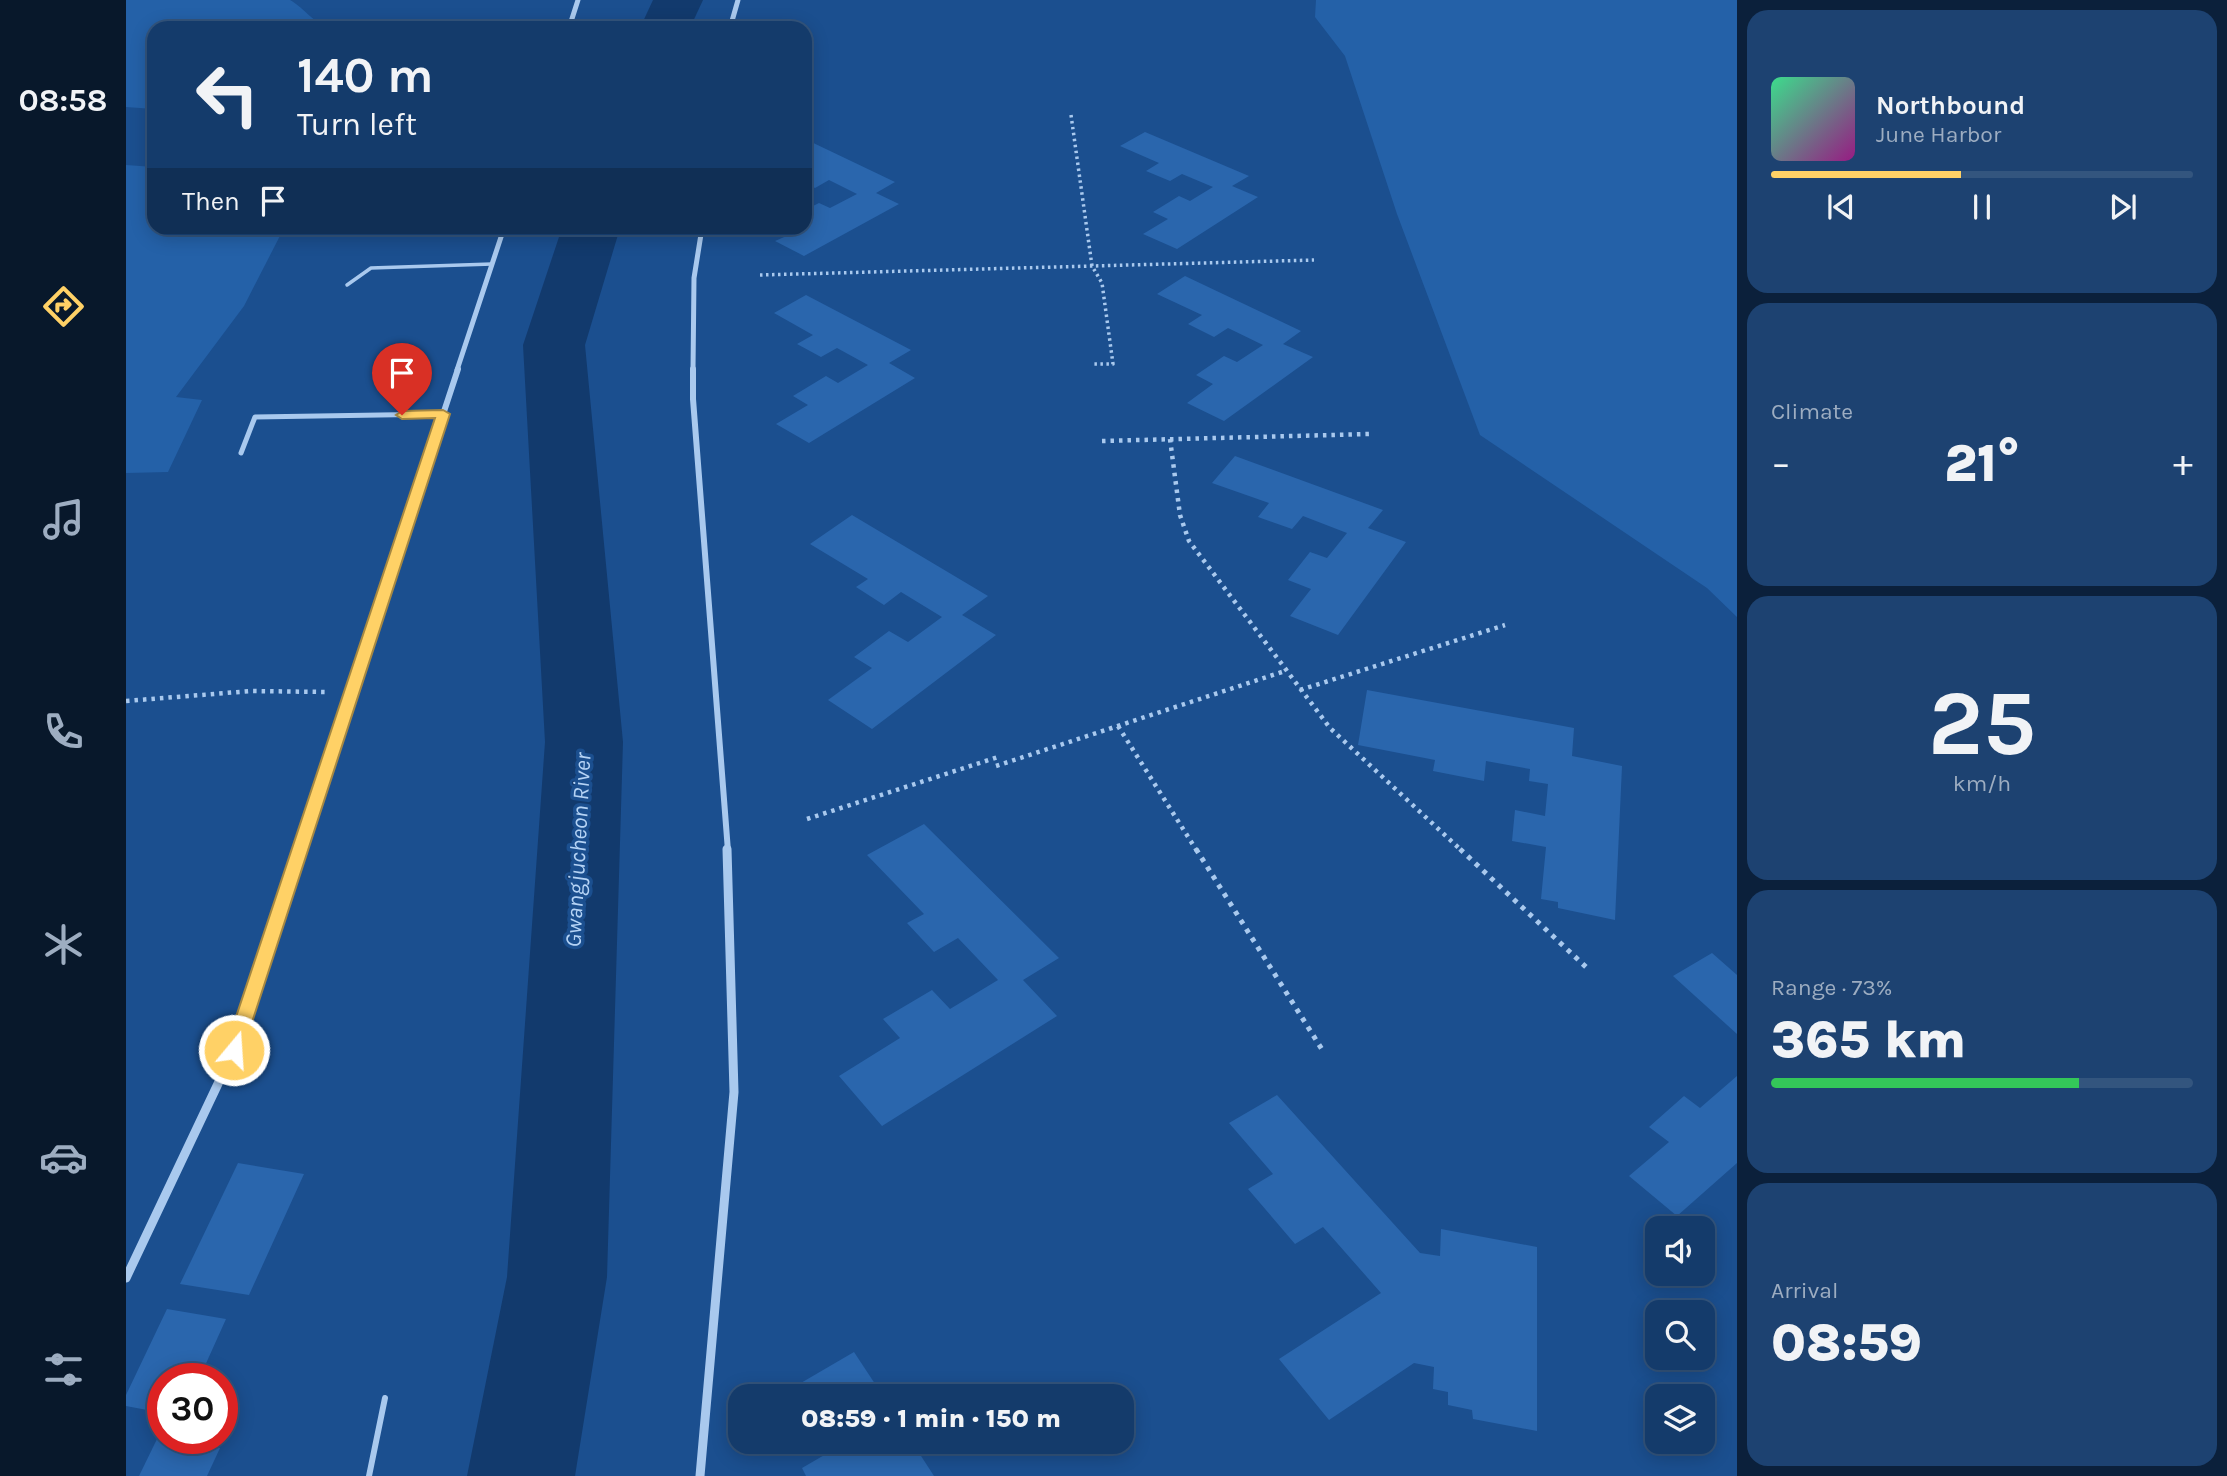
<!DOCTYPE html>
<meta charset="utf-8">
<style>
:root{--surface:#143b6b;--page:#1d4271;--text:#f1f3f6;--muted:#9dadc1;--line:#33557e;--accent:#ffd166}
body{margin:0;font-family:Karla,sans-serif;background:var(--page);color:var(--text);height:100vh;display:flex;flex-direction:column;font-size:26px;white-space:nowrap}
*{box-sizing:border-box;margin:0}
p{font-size:23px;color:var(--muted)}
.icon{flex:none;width:38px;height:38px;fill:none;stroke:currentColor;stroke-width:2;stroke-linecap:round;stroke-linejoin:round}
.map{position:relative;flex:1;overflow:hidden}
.details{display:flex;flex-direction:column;gap:10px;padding:10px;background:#0b203b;width:490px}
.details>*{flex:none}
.guide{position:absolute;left:21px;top:21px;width:665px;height:214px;border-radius:21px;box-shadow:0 4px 18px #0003,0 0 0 2px var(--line);background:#143b6b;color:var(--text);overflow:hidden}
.buttons{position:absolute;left:1519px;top:1216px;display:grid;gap:14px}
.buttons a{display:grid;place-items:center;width:70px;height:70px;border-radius:14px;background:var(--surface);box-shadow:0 4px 18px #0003,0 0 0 2px var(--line);font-size:35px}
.speed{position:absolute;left:21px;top:1363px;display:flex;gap:14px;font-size:35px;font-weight:700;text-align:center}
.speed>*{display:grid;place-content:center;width:91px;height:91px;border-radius:50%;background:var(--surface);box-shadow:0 4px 18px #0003,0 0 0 2px var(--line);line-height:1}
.speed .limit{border:10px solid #d22;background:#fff;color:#111}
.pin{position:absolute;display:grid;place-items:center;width:60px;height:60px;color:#fff;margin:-72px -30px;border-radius:50% 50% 50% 0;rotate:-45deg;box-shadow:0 0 7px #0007}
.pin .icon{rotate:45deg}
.me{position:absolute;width:77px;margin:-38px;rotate:18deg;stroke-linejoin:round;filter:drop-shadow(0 0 5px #0008)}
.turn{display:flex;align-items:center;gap:24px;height:147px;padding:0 35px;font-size:32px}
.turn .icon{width:91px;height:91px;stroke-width:2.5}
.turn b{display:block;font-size:49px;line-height:60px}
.then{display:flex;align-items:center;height:66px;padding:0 35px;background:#0003;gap:14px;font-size:26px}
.big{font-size:52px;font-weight:800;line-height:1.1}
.details .card{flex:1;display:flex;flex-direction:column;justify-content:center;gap:10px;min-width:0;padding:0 24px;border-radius:21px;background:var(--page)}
.details .dial{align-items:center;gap:0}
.dial b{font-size:91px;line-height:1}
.song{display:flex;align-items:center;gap:21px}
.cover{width:84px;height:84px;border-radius:10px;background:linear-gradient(135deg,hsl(150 70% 55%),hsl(310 70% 35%))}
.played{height:7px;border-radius:4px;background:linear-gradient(90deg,var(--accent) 45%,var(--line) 45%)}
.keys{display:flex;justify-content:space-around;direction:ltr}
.heat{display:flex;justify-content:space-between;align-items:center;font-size:38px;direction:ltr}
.charge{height:10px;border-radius:5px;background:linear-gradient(90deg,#34c759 73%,var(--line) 0)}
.trip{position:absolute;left:602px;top:1384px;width:406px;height:70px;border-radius:21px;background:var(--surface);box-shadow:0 4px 18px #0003,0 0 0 2px var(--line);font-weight:800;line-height:70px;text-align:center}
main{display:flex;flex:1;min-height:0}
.dock{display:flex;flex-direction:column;width:126px;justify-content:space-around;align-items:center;background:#08182b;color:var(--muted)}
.dock .icon{width:49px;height:49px}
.dock .active{color:var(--accent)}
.dock b{font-size:32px;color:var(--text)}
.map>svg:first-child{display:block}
</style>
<main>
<nav class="dock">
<b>08:58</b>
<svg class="icon active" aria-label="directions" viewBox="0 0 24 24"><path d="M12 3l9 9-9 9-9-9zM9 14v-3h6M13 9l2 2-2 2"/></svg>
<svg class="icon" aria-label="music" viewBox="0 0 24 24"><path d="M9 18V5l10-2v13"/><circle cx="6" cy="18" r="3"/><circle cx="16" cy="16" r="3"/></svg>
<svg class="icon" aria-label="phone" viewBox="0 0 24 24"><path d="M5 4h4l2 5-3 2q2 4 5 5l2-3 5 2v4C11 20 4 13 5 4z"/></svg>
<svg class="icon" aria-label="climate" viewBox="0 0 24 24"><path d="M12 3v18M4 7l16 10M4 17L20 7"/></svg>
<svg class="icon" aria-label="car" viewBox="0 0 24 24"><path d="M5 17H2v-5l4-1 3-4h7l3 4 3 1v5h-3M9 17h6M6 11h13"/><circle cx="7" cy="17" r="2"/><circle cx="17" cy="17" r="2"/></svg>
<svg class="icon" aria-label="filters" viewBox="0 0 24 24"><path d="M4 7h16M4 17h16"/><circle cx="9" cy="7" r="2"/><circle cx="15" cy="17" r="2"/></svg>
</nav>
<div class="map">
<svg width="1611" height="1476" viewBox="0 0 1611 1476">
<rect width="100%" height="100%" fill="#1b4f8f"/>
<!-- green -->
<g fill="#2461a8">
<path d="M0 0H164C180 9 188 25 206 28H28V109L0 107Z"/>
<path d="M1190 0H1611V617L1581 588 1354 435 1271 214 1219 56 1189 17Z"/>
<path d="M0 165 28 167V228H158L118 306 50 397 76 400 42 472 0 473Z"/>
</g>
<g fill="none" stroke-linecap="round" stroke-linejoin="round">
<!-- river -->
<g fill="#123a6d" fill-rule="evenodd">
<path d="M527 0H577L564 28H514Z"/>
<path d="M436 228H494L459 345 497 742 481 1277 449 1476H341L381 1277 419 742 397 345Z"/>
</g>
</g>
<!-- building -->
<g fill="#2a66ad">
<path d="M1019 132 1123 176 1106 186 1132 197 1051 249 1017 234 1042 219 1027 212 1053 196 1064 201 1087 187 1056 174 1044 181 1020 171 1033 163 994 146Z"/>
<path d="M679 139 769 182 750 193 773 204 678 256 649 241 679 228V210L693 203 704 208 731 194 703 180 689 188 679 183V171L682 170 679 168Z"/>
<path d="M1059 276 1175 331 1157 344 1187 357 1098 421 1061 403 1087 384 1070 375 1098 356 1111 362 1137 345 1102 328 1088 337 1062 324 1076 315 1031 294Z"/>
<path d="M680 295 785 350 763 363 789 378 683 443 650 424 682 405 667 396 700 376 712 383 742 365 711 348 695 357 671 344 687 335 648 313Z"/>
<path d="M1109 456 1257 510 1242 528 1280 542 1212 635 1164 616 1185 589 1162 580 1184 552 1201 558 1221 533 1177 516 1166 529 1132 517 1143 503 1086 483Z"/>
<path d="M726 515 862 596 836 615 870 635 746 729 702 700 746 668 728 657 763 631 782 642 816 617 775 592 758 605 730 587 742 579 684 544Z"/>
<path d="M1241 690 1448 728 1446 756 1496 766 1489 920 1432 908V902L1415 899 1420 847 1386 841 1389 810 1419 816 1422 784 1403 781 1404 769 1360 761 1358 781 1307 771 1309 760 1232 745Z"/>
<path d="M798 824 933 958 897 980 931 1016 756 1126 713 1076 774 1038 757 1019 806 990 824 1009 872 980 832 938 808 952 781 923 798 914 741 855Z"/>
<path d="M1586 953 1611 975V1034L1547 976Z"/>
<path d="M1611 1076V1163L1551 1216 1503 1176 1543 1142 1523 1127 1558 1096 1574 1108Z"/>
<path d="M1151 1095 1294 1253 1314 1256 1315 1229 1411 1247V1431L1347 1419 1346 1410 1322 1405V1392L1307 1389 1308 1367 1288 1363 1203 1420 1153 1359 1255 1293 1197 1227 1169 1244 1122 1189 1147 1174 1103 1123Z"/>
<path d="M112 1163 178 1174 123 1295 54 1284Z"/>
<path d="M41 1309 100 1319 73 1379H37V1413L0 1406V1395Z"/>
<path d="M728 1352 757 1396H674L668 1387Z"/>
<path d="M32 1437 94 1448 81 1476H13Z"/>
<path d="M702 1442H786L808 1476H680L676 1468 707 1450Z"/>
</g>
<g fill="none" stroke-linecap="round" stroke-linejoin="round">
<!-- path-far2 -->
<g stroke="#a9c9ee" stroke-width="3.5" stroke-dasharray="2.5 3.5" stroke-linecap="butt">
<path d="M945 115 966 266 976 283 987 364H968"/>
<path d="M634 275 1188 260"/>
</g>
<!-- path-far1 -->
<g stroke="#a9c9ee" stroke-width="4.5" stroke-dasharray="3.5 5" stroke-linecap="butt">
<path d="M1044 439 1054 515 1063 541 1204 728 1336 851"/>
<path d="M976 441 1244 434"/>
<path d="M1174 690 1379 625"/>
<path d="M0 701 125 691 200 692"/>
<path d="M992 726 1071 851"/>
<path d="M870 766 1159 671"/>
<path d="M681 819 872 757"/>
</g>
<!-- path -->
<g stroke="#a9c9ee" stroke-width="5" stroke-dasharray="4.5 6" stroke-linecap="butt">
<path d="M1070 849 1197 1051"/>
<path d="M1334 849 1461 968"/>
</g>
<!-- lane-far2 -->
<path stroke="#a9c9ee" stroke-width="3.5" d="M221 285 245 268 366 264"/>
<!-- lane-far1 -->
<path stroke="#a9c9ee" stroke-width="5" d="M115 453 129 417 317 414"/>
<!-- lane -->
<path stroke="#a9c9ee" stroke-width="6" d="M243 1476 259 1398"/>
<!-- street-far2 -->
<g stroke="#a9c9ee" stroke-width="5">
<path d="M443 28 452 0"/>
<path d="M604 28 612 0"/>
<path d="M331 370 378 228"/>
<path d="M567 370 568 278 576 228"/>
</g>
<!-- street-far1 -->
<g stroke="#a9c9ee" stroke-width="6">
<path d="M567 369V399L602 851"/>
<path d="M173 851 332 369"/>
</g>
<!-- street -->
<g stroke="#a9c9ee" stroke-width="9">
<path d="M0 1278 108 1050 174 849"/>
<path d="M574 1476 608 1092 601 849"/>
</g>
</g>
<!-- route -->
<path fill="#ffd166" stroke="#a68842" stroke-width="2" d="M317 410 324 414 117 1050 115 1056 108 1058 101 1056 99 1050 309 418 276 419 270 415 276 411Z"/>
<g text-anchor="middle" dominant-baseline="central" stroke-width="7" stroke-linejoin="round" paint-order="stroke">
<!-- water labels -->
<g font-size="23" font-style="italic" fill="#b5d3f5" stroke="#1b4f8f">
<text transform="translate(452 850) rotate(-87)">Gwangjucheon River</text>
</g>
</g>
</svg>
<div class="buttons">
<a><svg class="icon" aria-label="sound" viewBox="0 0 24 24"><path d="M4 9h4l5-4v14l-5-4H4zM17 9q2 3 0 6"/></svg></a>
<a><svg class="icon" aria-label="search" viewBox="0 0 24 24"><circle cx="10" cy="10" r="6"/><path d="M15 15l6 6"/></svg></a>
<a><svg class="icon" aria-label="layers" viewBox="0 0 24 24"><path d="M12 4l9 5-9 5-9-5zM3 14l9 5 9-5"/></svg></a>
</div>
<div class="speed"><div class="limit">30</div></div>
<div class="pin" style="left:276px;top:415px;background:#d93025"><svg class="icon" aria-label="arrive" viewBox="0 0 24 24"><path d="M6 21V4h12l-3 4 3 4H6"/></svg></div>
<svg class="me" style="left:108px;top:1050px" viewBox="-20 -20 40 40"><circle r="17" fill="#ffd166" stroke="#fff" stroke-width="3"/><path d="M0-11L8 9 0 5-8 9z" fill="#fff"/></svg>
<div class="trip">08:59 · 1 min · 150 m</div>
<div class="guide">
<div class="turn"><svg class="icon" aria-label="left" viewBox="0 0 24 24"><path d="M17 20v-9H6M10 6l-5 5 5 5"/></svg><div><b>140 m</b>Turn left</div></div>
<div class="then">Then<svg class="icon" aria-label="arrive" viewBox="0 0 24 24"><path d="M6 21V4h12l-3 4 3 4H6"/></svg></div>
</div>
</div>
<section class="details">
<div class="card">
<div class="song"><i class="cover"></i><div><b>Northbound</b><p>June Harbor</p></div></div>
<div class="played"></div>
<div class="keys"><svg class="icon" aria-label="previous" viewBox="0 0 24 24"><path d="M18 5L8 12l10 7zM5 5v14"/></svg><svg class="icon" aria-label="pause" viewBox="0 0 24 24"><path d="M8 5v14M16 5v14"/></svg><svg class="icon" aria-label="next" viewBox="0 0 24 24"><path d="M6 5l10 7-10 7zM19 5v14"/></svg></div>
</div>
<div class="card"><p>Climate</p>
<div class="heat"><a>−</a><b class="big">21°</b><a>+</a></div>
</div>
<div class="card dial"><b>25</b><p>km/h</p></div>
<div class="card"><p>Range · 73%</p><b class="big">365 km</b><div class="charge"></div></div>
<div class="card"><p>Arrival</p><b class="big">08:59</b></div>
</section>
</main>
